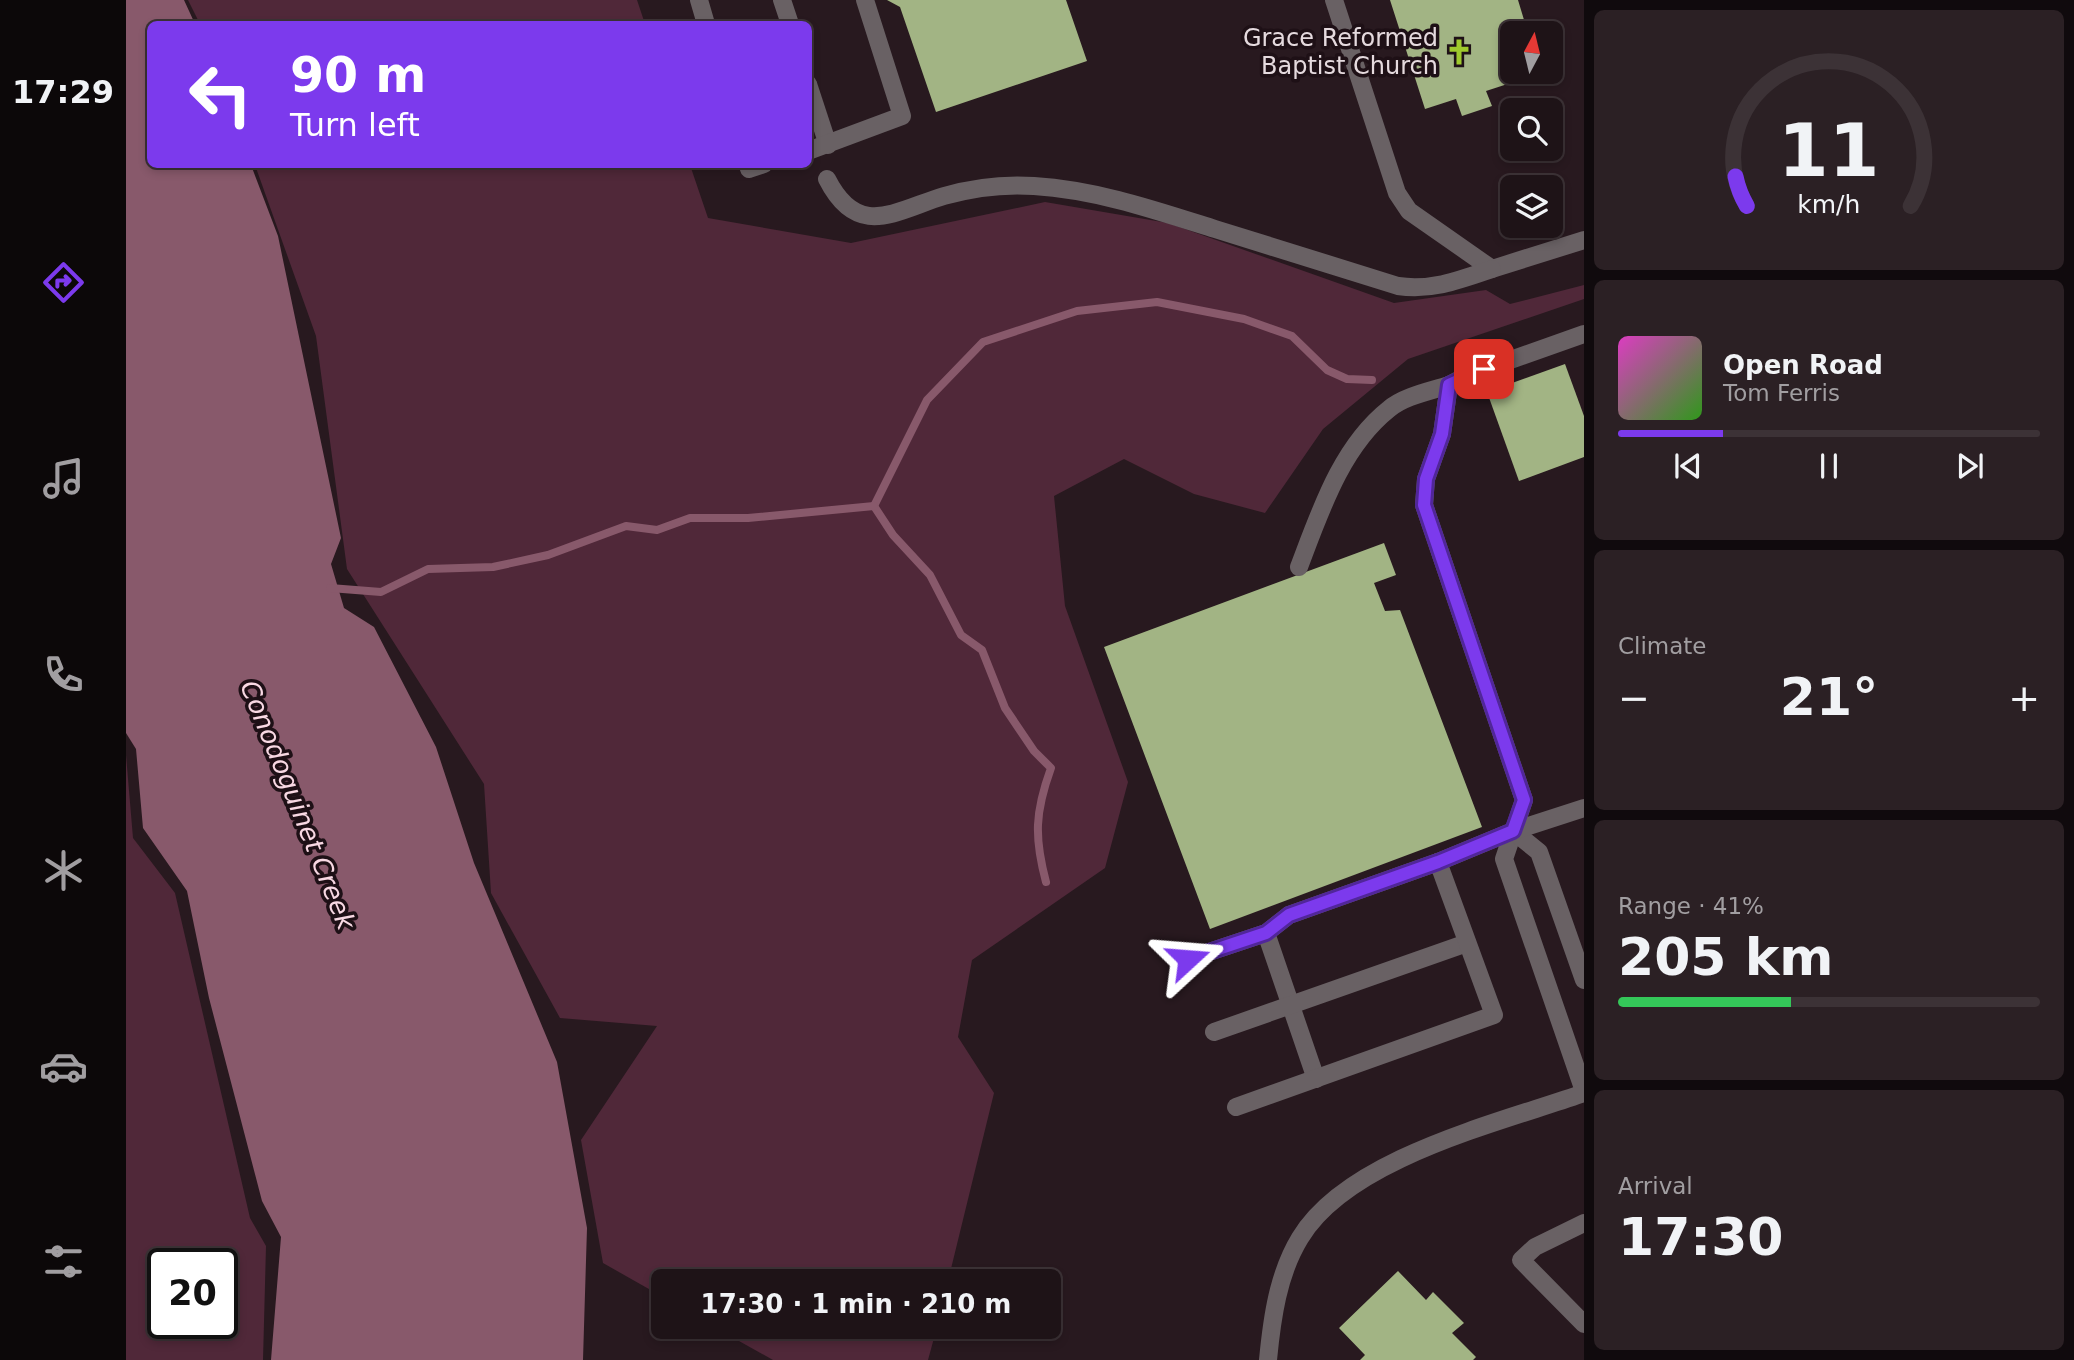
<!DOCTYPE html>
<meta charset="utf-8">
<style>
:root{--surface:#1e1317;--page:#2b2024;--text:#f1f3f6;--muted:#a19ea1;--line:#3c3236;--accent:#7c3aed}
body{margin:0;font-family:"DejaVu Sans",sans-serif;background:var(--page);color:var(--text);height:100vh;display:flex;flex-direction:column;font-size:26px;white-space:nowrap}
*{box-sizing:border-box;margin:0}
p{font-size:23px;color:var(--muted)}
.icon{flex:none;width:38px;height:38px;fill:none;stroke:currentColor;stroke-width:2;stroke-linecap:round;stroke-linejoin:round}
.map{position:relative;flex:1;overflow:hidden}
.panel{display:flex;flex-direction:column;gap:10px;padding:10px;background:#100a0d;width:490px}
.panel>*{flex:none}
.guide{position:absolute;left:21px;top:21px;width:665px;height:147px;border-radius:10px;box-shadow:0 4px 10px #0003,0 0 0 2px var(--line);background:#7c3aed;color:#fff;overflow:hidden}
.needle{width:46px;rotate:7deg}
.buttons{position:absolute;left:1374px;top:21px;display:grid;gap:14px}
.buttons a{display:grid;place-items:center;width:63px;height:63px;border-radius:10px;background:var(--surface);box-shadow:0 4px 10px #0003,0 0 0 2px var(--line);font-size:35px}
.speed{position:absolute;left:21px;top:1248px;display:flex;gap:14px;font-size:35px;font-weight:700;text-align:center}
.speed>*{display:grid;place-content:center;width:91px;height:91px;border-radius:50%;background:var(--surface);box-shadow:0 4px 10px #0003,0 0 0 2px var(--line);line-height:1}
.speed .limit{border:4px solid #111;border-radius:10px;background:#fff;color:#111}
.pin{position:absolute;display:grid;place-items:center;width:60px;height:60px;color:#fff;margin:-30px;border-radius:14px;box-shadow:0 4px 10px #0006}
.me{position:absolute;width:77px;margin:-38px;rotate:71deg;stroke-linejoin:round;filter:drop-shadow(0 0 5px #0008)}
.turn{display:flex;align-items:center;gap:24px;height:147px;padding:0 28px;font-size:32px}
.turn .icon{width:91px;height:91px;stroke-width:2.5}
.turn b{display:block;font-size:49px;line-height:60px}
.big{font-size:52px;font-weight:600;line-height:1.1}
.panel .card{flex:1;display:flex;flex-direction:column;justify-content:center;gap:10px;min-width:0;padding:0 24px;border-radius:10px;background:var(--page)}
.panel .dial{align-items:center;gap:0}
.dial svg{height:182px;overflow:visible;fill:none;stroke:var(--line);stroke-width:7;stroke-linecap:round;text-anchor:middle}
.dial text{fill:var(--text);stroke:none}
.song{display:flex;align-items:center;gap:21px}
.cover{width:84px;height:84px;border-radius:10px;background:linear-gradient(135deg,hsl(310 70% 55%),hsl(110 70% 35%))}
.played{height:7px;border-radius:4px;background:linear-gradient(90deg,var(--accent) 25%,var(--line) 25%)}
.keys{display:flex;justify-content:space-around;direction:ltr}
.heat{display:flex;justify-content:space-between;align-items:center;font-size:38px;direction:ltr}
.charge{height:10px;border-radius:5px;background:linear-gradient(90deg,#34c759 41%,var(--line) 0)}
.trip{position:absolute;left:525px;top:1269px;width:410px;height:70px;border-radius:10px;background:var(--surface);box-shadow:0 4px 10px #0003,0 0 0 2px var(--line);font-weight:600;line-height:70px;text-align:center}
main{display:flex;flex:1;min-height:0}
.dock{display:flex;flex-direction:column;width:126px;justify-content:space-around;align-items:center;background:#0c0809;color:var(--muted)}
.dock .icon{width:49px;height:49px}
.dock .selected{color:var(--accent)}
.dock b{font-size:32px;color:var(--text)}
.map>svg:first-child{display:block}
</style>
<main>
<nav class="dock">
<b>17:29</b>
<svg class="icon selected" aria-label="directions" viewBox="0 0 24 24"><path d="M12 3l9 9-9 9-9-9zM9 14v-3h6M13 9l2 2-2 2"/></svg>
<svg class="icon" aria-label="music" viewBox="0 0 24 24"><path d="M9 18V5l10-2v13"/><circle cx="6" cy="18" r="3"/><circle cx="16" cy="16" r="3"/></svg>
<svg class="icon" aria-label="phone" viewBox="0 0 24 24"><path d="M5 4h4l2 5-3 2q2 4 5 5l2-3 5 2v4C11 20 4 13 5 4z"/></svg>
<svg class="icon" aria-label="climate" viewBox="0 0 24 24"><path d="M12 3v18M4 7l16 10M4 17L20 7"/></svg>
<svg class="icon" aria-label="car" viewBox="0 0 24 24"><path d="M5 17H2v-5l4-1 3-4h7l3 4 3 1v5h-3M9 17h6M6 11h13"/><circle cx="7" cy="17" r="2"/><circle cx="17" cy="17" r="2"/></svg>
<svg class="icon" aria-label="filters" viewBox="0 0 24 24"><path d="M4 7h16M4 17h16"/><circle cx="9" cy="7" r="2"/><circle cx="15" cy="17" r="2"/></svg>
</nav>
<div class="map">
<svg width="1458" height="1360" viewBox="0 0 1458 1360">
<rect width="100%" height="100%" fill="#28191f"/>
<!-- green -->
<g fill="#502839" fill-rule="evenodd">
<path d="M62 0H511L519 24H74Z"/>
<path d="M129 165H564L582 218 725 243 919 202 1042 223 1268 303 1360 290 1384 304 1458 285V299L1282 359 1197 429 1139 513 1068 494 998 459 928 496 939 606 1002 782 979 868 846 960 832 1037 868 1093 822 1281H537V1297L477 1263 455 1140 531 1026 434 1018 365 893 358 784 221 569 190 336Z"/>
<path d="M0 755 7 838 49 893 124 1218 140 1246 137 1360H0ZM37 1264H96V1323H37Z"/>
<path d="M588 1327 811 1326V1327L802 1360H647Z"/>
</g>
<!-- water -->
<path fill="#88596b" d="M0 0H58L69 24H24V164L125 165 152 236 215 538 205 564 218 608 248 627 310 747 348 863 431 1062 461 1228 457 1360H145L155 1237 136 1201 83 998 61 891 17 828 10 749 0 733Z"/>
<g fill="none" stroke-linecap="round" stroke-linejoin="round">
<!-- stream -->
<g stroke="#88596b" stroke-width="8">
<path d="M748 506 801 400 857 342 951 311 1031 302 1118 319 1166 336 1201 370 1221 379 1246 380"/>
<path d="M748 506 767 535 804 575 835 635 856 650 879 708 908 751 925 768C909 812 908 837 920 882"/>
<path d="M204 588 255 592 302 569 367 567 422 555 500 526 531 530 564 518H622L748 506"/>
</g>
</g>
<!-- building -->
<g fill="#a2b484">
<path d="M761 0H940L961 61 810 112 774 7Z"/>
<path d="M1264 0H1392L1402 33H1386V72H1418L1360 91 1366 106 1336 116 1330 99 1299 109Z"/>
<path d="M1439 364 1458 416V457L1393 481 1361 392Z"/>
<path d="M1258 543 1270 575 1248 583 1259 611 1274 610 1356 827 1084 929 978 647Z"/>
<path d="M1272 1271 1300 1300 1307 1292 1338 1323 1326 1333 1350 1357 1347 1360H1234L1239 1355 1213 1328Z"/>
</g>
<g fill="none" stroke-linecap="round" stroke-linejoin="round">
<!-- minor -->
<g stroke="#696164" stroke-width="18">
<path d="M573 0 580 24"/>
<path d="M656 0 664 24"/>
<path d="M1208 0 1271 193 1283 211 1366 269 1458 240"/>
<path d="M682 84 702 145"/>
<path d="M682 151 776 116 739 0"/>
<path d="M622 164 623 169 638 164"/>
<path d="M701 179C732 240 769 211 818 196 846 188 879 184 908 186 971 190 1029 210 1089 229 1150 248 1211 267 1272 286 1306 291 1334 280 1366 269"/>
<path d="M1458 334 1342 375 1323 385 1316 434 1300 479 1298 505 1398 800 1378 859 1458 1091"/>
<path d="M1173 567C1194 512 1215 447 1263 409 1278 396 1305 391 1323 385"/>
<path d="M1387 831 1413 852 1458 980"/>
<path d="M1140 933 1190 1079"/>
<path d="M1062 959 1140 933 1163 915 1312 862 1387 831 1458 808"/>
<path d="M1088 1032 1341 943"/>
<path d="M1110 1107 1368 1015 1312 862"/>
<path d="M1458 1223 1409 1247 1395 1260 1458 1324"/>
<path d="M1142 1360C1146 1318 1152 1274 1174 1238 1222 1158 1373 1123 1458 1093"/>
</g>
</g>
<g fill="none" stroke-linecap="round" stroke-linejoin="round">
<!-- route casing -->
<g stroke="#51269a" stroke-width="18">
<path id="route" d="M1062 959 1140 933 1163 915 1312 862 1387 831 1398 800 1298 505 1300 479 1316 434 1323 385 1358 369"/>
</g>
<!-- route -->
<use href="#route" stroke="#7c3aed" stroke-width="12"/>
</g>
<!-- icons -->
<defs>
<g id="church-bare" transform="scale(2.1)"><path d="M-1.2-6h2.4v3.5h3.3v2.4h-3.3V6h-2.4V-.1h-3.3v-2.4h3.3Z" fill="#9fca2d" stroke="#1e1016" stroke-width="2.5" paint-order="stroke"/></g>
</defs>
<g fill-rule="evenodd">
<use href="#church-bare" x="1333" y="52"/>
</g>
<g text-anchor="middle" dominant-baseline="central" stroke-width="7" stroke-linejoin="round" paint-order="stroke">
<!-- poi labels -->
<g font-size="24" fill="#e5dade" stroke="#1e1016" text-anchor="end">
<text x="1312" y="38">Grace Reformed<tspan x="1312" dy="28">Baptist Church</tspan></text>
</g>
<!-- water labels -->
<g font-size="26" font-style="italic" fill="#f8d8e3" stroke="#1e1016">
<text transform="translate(172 805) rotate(68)">Conodoguinet Creek</text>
</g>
</g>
</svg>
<div class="buttons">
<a><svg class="needle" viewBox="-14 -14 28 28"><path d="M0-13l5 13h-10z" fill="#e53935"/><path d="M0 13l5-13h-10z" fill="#a19ea1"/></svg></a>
<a><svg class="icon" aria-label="search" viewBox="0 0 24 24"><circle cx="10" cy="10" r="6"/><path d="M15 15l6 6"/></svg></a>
<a><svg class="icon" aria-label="layers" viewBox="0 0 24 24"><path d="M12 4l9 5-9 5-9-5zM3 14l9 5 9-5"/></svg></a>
</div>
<div class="speed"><div class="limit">20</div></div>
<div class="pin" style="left:1358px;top:369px;background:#d93025"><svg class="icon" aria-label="arrive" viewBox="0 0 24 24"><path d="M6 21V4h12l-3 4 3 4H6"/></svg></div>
<svg class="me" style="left:1062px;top:959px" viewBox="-20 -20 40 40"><path d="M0-17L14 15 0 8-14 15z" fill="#7c3aed" stroke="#fff" stroke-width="4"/></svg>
<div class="trip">17:30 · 1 min · 210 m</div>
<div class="guide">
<div class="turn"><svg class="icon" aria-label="left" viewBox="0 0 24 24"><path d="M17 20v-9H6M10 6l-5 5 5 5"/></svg><div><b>90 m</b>Turn left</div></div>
</div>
</div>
<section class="panel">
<div class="card dial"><svg viewBox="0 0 100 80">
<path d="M14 69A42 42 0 1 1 86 69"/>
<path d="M14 69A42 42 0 0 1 9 56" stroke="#7c3aed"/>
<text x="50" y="56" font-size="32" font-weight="700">11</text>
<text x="50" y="72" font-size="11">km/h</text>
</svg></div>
<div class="card">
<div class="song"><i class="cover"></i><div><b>Open Road</b><p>Tom Ferris</p></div></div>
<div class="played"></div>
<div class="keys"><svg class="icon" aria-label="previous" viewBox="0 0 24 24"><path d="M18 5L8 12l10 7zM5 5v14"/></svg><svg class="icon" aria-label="pause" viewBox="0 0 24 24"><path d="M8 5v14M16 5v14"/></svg><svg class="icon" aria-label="next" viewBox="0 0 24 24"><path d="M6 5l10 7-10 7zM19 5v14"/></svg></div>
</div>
<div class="card"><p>Climate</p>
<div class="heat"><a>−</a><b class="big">21°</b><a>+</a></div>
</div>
<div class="card"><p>Range · 41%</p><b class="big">205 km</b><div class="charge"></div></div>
<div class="card"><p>Arrival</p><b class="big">17:30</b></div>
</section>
</main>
